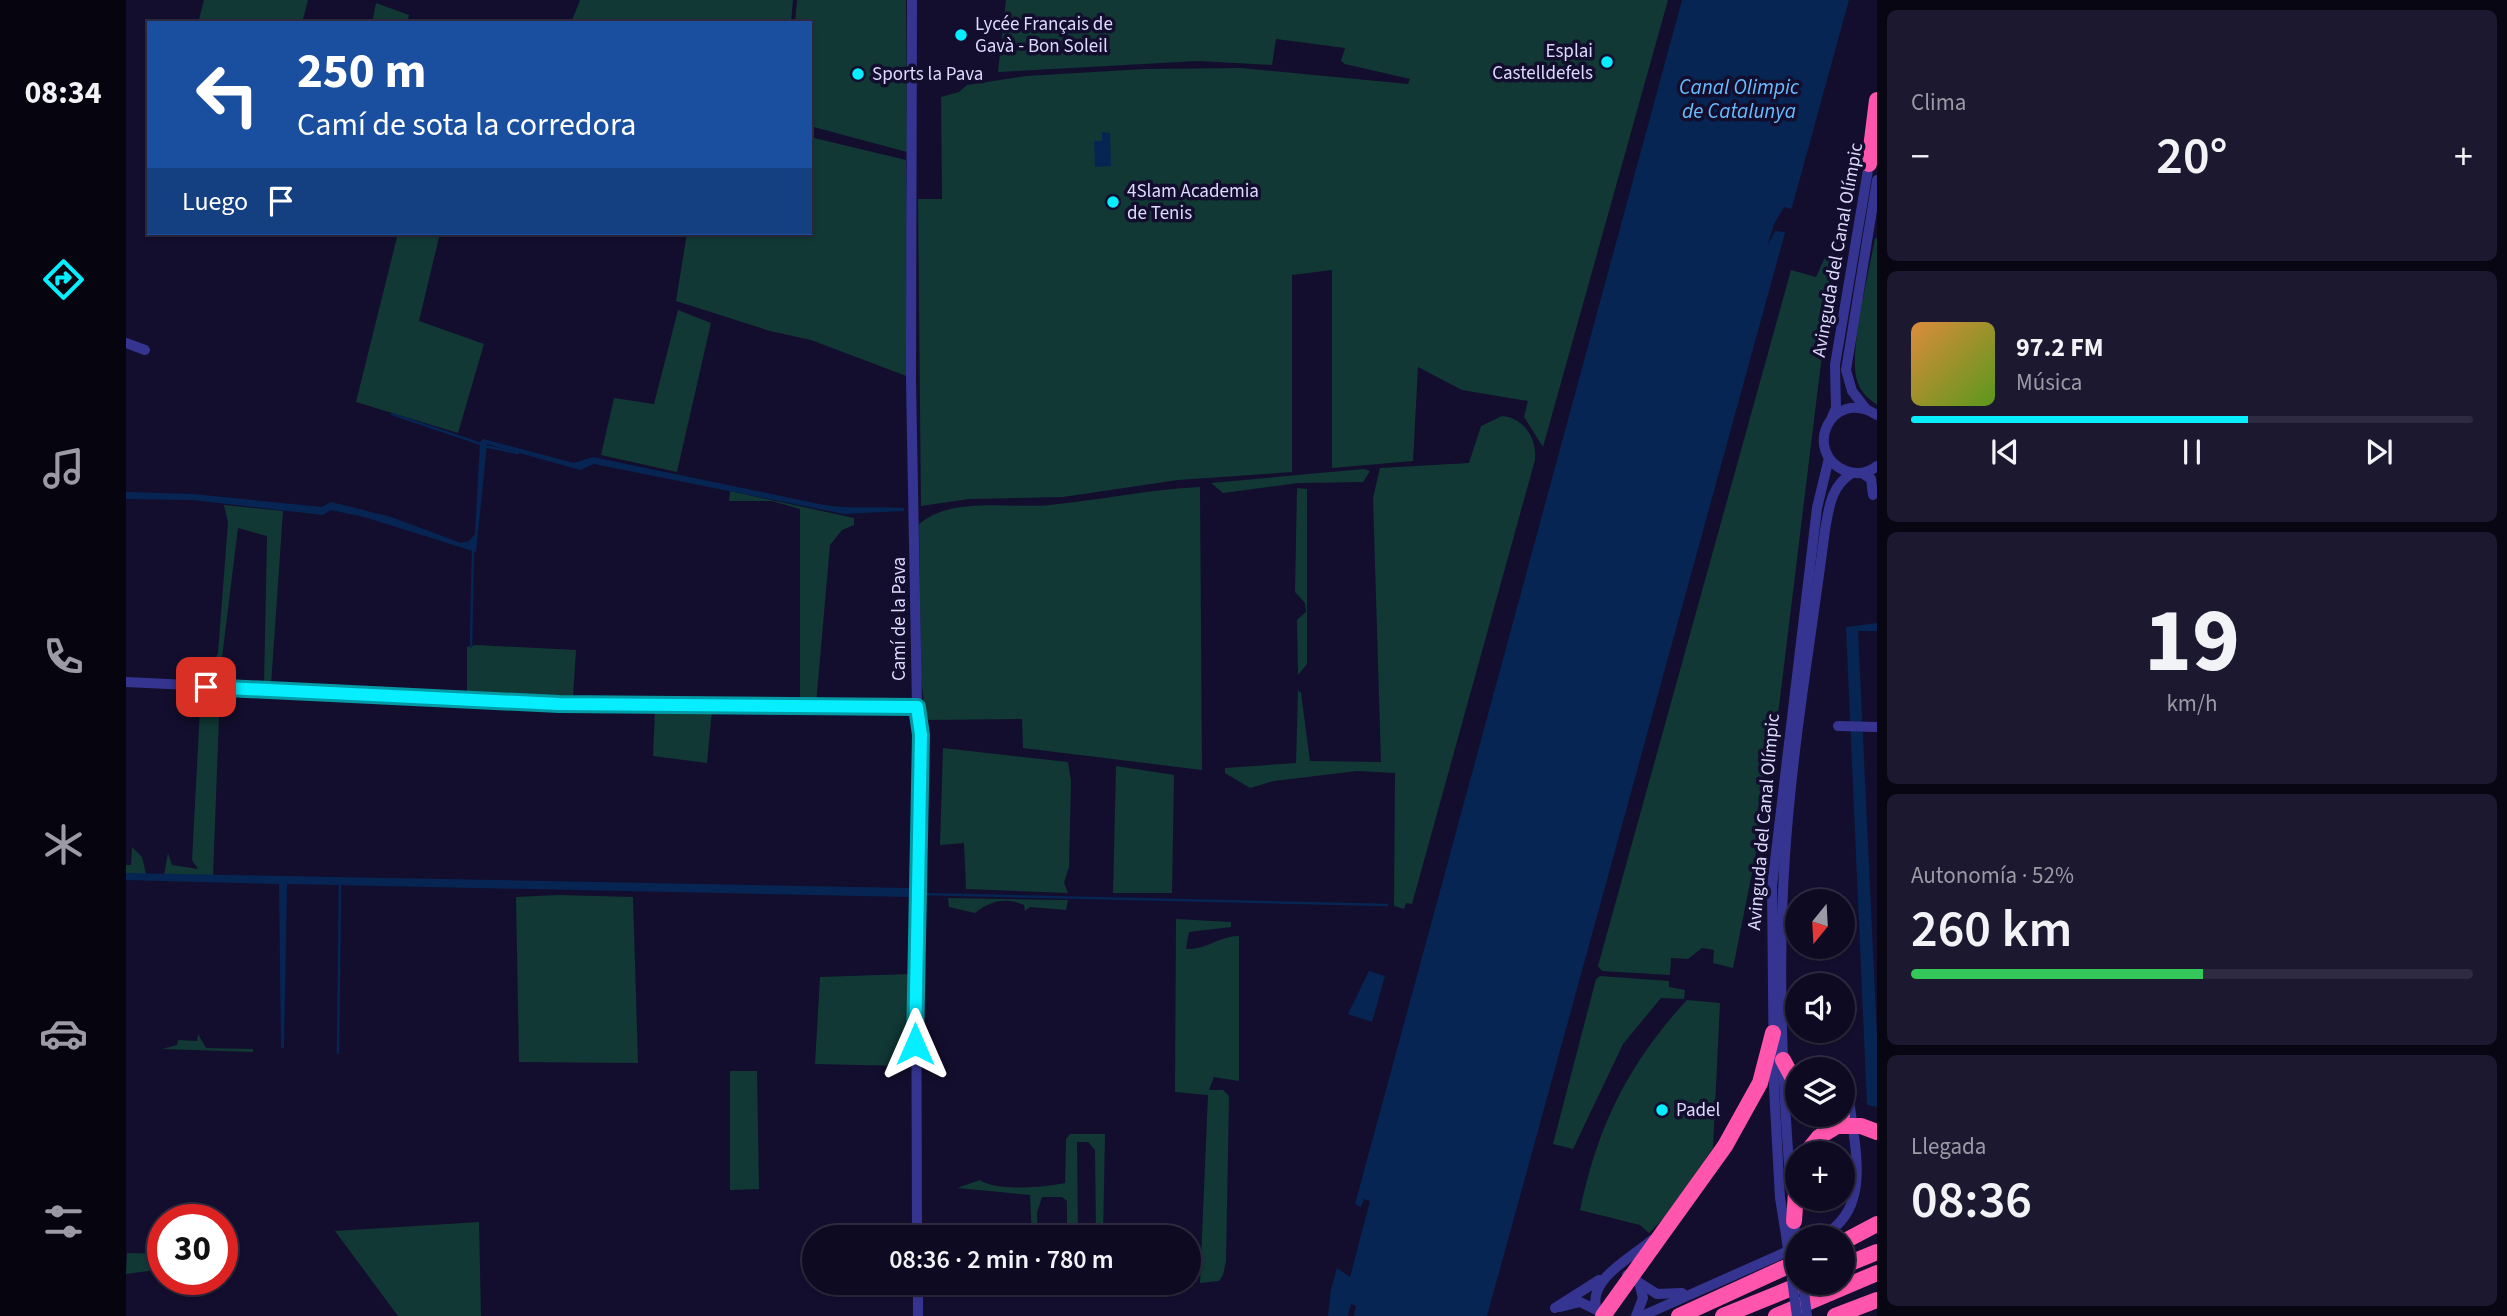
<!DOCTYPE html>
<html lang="es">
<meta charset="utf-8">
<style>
:root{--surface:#0e0a22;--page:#1c182f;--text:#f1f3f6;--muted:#9b9aa5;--line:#2e2b40;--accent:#06eeff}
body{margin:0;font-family:"Source Sans 3",sans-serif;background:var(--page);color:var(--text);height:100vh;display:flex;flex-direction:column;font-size:26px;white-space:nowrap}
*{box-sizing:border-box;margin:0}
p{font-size:23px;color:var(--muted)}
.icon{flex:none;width:38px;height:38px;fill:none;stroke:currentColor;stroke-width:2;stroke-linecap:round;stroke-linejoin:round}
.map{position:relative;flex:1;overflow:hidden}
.panel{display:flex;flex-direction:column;gap:10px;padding:10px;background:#080613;width:630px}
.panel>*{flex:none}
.hud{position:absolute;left:21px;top:21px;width:665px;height:214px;border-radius:0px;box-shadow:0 2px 5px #0004,0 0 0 2px var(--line);background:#1a4fa0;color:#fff;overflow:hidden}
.needle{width:46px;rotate:198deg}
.controls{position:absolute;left:1659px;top:889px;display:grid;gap:14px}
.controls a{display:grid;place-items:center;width:70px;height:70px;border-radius:50%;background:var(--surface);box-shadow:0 2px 5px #0004,0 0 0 2px var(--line);font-size:35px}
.speed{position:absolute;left:21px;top:1204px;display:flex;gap:14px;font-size:35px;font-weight:700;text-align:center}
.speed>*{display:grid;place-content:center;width:91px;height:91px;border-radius:50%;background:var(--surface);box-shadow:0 2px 5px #0004,0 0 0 2px var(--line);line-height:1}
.speed .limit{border:10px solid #d22;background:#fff;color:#111}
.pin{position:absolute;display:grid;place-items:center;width:60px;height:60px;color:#fff;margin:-30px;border-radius:14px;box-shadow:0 4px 10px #0006}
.me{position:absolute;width:77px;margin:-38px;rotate:0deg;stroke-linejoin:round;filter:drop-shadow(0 0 5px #0008)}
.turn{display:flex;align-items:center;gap:24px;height:147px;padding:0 35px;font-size:32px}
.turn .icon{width:91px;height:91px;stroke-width:2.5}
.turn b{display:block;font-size:49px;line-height:60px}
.then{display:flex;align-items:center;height:66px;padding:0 35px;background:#0003;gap:14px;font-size:26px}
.big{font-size:52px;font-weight:600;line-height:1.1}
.panel .tile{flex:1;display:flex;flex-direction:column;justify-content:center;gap:10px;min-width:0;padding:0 24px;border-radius:10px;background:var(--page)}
.panel .dial{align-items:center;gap:0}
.dial b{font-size:91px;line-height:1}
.song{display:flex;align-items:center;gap:21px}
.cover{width:84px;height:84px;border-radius:10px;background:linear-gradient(135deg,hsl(30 70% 55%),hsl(90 70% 35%))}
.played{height:7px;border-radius:4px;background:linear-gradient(90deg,var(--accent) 60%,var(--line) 60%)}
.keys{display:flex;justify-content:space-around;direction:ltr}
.heat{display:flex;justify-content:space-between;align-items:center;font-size:38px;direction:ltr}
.charge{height:10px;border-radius:5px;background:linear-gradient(90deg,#34c759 52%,var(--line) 0)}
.trip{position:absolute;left:676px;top:1225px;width:399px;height:70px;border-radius:35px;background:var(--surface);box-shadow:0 2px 5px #0004,0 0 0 2px var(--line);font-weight:600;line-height:70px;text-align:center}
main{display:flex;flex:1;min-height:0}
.menu{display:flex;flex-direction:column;width:126px;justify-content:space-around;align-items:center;background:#06040e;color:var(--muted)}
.menu .icon{width:49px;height:49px}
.menu .on{color:var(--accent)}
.menu b{font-size:32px;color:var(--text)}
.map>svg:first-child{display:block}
</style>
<main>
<nav class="menu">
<b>08:34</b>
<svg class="icon on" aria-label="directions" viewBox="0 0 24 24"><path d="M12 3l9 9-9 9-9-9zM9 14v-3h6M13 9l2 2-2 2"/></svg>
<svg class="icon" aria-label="music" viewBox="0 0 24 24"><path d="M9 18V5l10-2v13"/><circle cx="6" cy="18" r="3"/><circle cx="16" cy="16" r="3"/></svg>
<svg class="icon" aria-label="phone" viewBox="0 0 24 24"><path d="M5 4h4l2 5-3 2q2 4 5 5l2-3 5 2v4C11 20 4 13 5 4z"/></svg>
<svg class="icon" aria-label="climate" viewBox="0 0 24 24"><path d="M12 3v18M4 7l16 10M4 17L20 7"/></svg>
<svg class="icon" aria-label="car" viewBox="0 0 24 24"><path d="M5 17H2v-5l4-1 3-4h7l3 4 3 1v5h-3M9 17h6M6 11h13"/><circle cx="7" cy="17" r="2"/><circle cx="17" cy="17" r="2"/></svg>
<svg class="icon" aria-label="filters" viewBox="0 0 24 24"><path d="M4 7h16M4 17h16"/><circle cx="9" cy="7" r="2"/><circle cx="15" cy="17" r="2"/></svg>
</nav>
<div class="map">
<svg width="1751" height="1316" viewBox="0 0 1751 1316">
<rect width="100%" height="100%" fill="#130e2d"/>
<!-- green -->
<g fill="#113835">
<path d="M78 0H182L176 23H72Z"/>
<path d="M454 0H667L665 23H445Z"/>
<path d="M671 0H780L781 152 684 126V23H669Z"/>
<path d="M880 0H1542L1417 447 1398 417 1402 401 1336 390 1292 367 1287 461 1206 468V270L1166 275V472L1052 480 937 497 843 499 795 506 792 199H816L815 97 833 92 841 85 900 76 1019 69 1114 68 1282 84 1284 79 1219 64 1215 61 1219 48 1150 39 1146 65 1072 61 872 72Z"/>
<path d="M250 3 283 15 281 23H246Z"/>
<path d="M684 137 780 160 783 377 685 340 644 331 550 301 561 233H684Z"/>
<path d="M272 233H314L293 321 358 344 332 433 230 402Z"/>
<path d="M1749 238H1751V405C1742 398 1734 392 1731 380 1722 354 1744 268 1749 238Z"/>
<path d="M1716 249 1695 363 1643 788 1607 968 1587 963 1588 950 1576 948 1562 959 1545 958 1544 975 1476 971 1472 966 1665 270 1690 277 1700 255Z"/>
<path d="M552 310 585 323 551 472 475 455 488 398 528 404Z"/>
<path d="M1376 416C1398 418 1411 438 1409 460L1286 904 1280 903 1278 909 1268 906 1269 773 1231 771 1148 781 1124 788 1099 773V768L1170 763 1172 690 1175 693 1184 761 1255 762 1247 498 1254 468 1343 463 1355 426Z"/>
<path d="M1238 469 1244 471 1237 482 1172 483 1097 493 1085 483Z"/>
<path d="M1074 487 1076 770 897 748 896 719 800 720 795 679 793 524C826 496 884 509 924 505 975 500 1024 489 1074 487Z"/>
<path d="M1171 488 1181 489V664L1172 675 1171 620 1180 612 1179 603 1169 592Z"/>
<path d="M604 491 728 518V525L716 530 704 545 690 704H674V509L646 501H603Z"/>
<path d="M98 505 157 511 145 685H138L141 536 112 528 93 682 73 681 84 671 92 653 102 522Z"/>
<path d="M350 645 450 650 447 697 341 695V647Z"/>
<path d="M75 690 94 691 87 876 38 875 42 853 46 865 72 869 66 860Z"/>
<path d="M529 709 586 710 581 763 527 756Z"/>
<path d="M817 748 942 762 945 781 943 867 938 883 942 893 840 889 838 843 814 845Z"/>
<path d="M990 766 1048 775 1046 893H987Z"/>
<path d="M6 847 16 857 20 874H0V865H5Z"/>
<path d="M433 895 507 897 512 1063 393 1062 390 897Z"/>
<path d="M822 898 942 900 940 910 904 907 899 911 898 905C880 897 864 901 849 913L823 907Z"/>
<path d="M1050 919 1105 922V927L1063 932 1060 949C1081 950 1093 936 1113 936V1081L1088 1077 1083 1090H1097L1103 1096 1100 1261 1097 1275 1093 1281 1074 1283 1082 1095 1049 1092Z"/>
<path d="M783 974 784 1050 778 1066 689 1064 694 977Z"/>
<path d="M1474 976 1543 981V987L1559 990 1558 999 1535 998 1497 1044 1447 1149 1427 1144 1470 979Z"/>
<path d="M1561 1000 1594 1003 1587 1148 1541 1215 1523 1233 1514 1225 1454 1210C1472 1125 1502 1064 1561 1000Z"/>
<path d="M72 1034 80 1048 127 1049V1052L36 1049 51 1045 52 1040 71 1041Z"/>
<path d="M604 1071H631L633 1189 604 1190Z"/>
<path d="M944 1134H979L977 1237H970L969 1150 962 1142H951L952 1237H941V1201L936 1197H916L911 1213 912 1237H906L904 1195 831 1188 854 1180C870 1192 922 1187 939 1183L940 1139Z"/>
<path d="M353 1222 355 1316H272L209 1231Z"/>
<path d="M1 1253 37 1254V1269L0 1274Z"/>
</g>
<!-- water -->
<g fill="#072553">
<path d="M1556 0H1723L1361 1316H1228L1230 1306 1225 1304 1222 1316H1202L1205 1289 1211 1268 1224 1277 1244 1201 1238 1199 1235 1207 1229 1204Z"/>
<path d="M976 132 984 133 985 166 969 167 968 141H976Z"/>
<path d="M357 439 448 463 467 457 698 505C725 509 751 506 778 508V511L718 514 468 464 454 470 361 444 350 552 238 517 205 510 197 515 66 500 0 499V492L67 494 196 507 205 502 265 517 335 543 343 541 349 534 354 442Z"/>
<path d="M1751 623V631H1732L1751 1037V1107L1741 1105 1720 627Z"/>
<path d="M0 873 784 888V897L161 884 158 1048H155L153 884 0 880Z"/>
<path d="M1243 971 1259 976 1246 1022 1222 1014Z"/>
</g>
<!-- pier -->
<path fill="#130e2d" d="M1658 207 1666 209 1660 232 1649 231 1641 247 1648 224Z"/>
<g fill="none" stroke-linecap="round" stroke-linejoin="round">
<!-- stream -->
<g stroke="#072553" stroke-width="2.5">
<path d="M266 414 355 444"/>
<path d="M358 446 392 453"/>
<path d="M345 647 347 549"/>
<path d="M794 894 1261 905"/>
<path d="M212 1053 214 885"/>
</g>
<!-- minor -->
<g stroke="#353591" stroke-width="10">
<path d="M786 0 785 381 791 707 795 735 790 903 791 1237"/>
<path d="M0 343 19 350"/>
<path d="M1740 409 1726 391 1720 370 1751 180"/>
<path d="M1751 415C1705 386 1675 453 1720 471 1731 475 1742 473 1751 466"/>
<path d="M1706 417 1710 408 1709 365 1744 158"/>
<path d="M1736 473 1745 479 1747 495"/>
<path d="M0 682 433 703 791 707"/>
<path d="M1712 726 1751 727"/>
<path d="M1665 1190C1656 1079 1651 967 1659 856 1666 748 1685 639 1699 530 1703 507 1705 486 1726 473"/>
<path d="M1667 1216 1671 1245"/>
<path d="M1660 1235 1654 1198 1648 1088 1646 886 1691 508 1703 458"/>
<path d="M1694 1237C1745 1212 1730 1154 1724 1107"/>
<path d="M1501 1275 1531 1294 1556 1293"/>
<path d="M792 1283V1316"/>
<path d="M1434 1307 1454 1302 1471 1310"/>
<path d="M1429 1308 1473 1280"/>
<path d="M1471 1310C1460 1280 1505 1258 1526 1240"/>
<path d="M1510 1316 1517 1298 1514 1286"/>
<path d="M1516 1316 1669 1248"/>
</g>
<!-- highway -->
<g stroke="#ff55ac" stroke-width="16">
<path d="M1743 164 1751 100"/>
<path d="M1657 1060 1671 1086"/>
<path d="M1714 1115H1716"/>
<path d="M1680 1153 1693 1137 1711 1126"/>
<path d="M1668 1221 1671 1178"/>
<path d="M1717 1242 1751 1224"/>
<path d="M1717 1266 1751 1252"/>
<path d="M1477 1316 1599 1146 1634 1083 1647 1033"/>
<path d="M1553 1316 1671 1262"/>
<path d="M1597 1316 1678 1283"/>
<path d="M1650 1316 1751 1273"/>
<path d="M1709 1316 1751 1300"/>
</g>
<!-- minor-bridge -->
<g stroke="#353591" stroke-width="10">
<path d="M1660 1235 1671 1316"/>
<path d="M1677 1283 1681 1316"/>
</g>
<!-- highway-bridge -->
<path stroke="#ff55ac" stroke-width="16" d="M1711 1126H1735L1751 1132"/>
</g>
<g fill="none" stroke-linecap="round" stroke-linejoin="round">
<!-- route casing -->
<g stroke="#049ba6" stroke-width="18">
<path id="route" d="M80 687 433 704 791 707 795 735 789 1044"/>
</g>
<!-- route -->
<use href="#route" stroke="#06eeff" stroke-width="12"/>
</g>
<!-- markers -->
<g fill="#06eeff" stroke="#130e2d" stroke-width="2.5">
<circle cx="835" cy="35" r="7"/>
<circle cx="1481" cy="62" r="7"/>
<circle cx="732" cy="74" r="7"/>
<circle cx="987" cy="202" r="7"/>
<circle cx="1536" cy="1110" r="7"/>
</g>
<g text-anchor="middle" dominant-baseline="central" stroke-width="7" stroke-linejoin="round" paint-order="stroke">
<!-- poi labels -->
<g font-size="19" fill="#dddaff" stroke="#130e2d" text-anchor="start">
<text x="849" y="24">Lycée Français de<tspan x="849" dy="22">Gavà - Bon Soleil</tspan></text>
<text x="1467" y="51" text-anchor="end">Esplai<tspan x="1467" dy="22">Castelldefels</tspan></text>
<text x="746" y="74">Sports la Pava</text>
<text x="1001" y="191">4Slam Academia<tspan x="1001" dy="22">de Tenis</tspan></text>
<text x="1550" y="1110">Padel</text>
</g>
<!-- street labels -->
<g font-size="19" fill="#dddaff" stroke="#130e2d">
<text transform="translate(1712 250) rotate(-80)">Avinguda del Canal Olímpic</text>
<text transform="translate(773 619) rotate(-90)">Camí de la Pava</text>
<text transform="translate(1638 822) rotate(-85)">Avinguda del Canal Olímpic</text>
</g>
<!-- water labels -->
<g font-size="21" font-style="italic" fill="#68beff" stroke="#130e2d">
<text x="1613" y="87">Canal Olimpic<tspan x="1613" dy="24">de Catalunya</tspan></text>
</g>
</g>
</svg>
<div class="controls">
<a><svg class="needle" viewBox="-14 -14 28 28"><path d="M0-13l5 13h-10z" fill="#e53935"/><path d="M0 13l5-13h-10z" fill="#9b9aa5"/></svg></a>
<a><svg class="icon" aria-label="sound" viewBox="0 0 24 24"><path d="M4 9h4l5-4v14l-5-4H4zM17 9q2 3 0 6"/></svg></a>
<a><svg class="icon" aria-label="layers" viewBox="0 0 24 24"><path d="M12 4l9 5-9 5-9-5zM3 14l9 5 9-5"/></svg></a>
<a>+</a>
<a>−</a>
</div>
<div class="speed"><div class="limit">30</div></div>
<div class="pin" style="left:80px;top:687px;background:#d93025"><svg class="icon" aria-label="arrive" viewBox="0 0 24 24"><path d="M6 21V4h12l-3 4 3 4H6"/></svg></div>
<svg class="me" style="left:789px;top:1044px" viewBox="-20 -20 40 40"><path d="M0-17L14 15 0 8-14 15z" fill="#06eeff" stroke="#fff" stroke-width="4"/></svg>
<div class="trip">08:36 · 2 min · 780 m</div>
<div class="hud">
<div class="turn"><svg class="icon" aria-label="left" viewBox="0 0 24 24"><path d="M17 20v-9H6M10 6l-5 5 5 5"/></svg><div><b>250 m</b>Camí de sota la corredora</div></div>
<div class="then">Luego<svg class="icon" aria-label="arrive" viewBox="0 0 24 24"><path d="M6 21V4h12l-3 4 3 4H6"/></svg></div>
</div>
</div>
<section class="panel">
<div class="tile"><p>Clima</p>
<div class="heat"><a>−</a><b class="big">20°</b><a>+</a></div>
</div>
<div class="tile">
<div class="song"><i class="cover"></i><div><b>97.2 FM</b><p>Música</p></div></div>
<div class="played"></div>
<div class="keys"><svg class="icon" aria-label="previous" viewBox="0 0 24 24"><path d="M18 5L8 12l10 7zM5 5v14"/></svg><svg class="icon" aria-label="pause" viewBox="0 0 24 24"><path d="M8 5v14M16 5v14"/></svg><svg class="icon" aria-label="next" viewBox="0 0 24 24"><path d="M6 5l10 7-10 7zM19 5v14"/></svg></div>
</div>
<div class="tile dial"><b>19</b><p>km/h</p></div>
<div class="tile"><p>Autonomía · 52%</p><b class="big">260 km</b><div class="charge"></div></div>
<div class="tile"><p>Llegada</p><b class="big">08:36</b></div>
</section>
</main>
